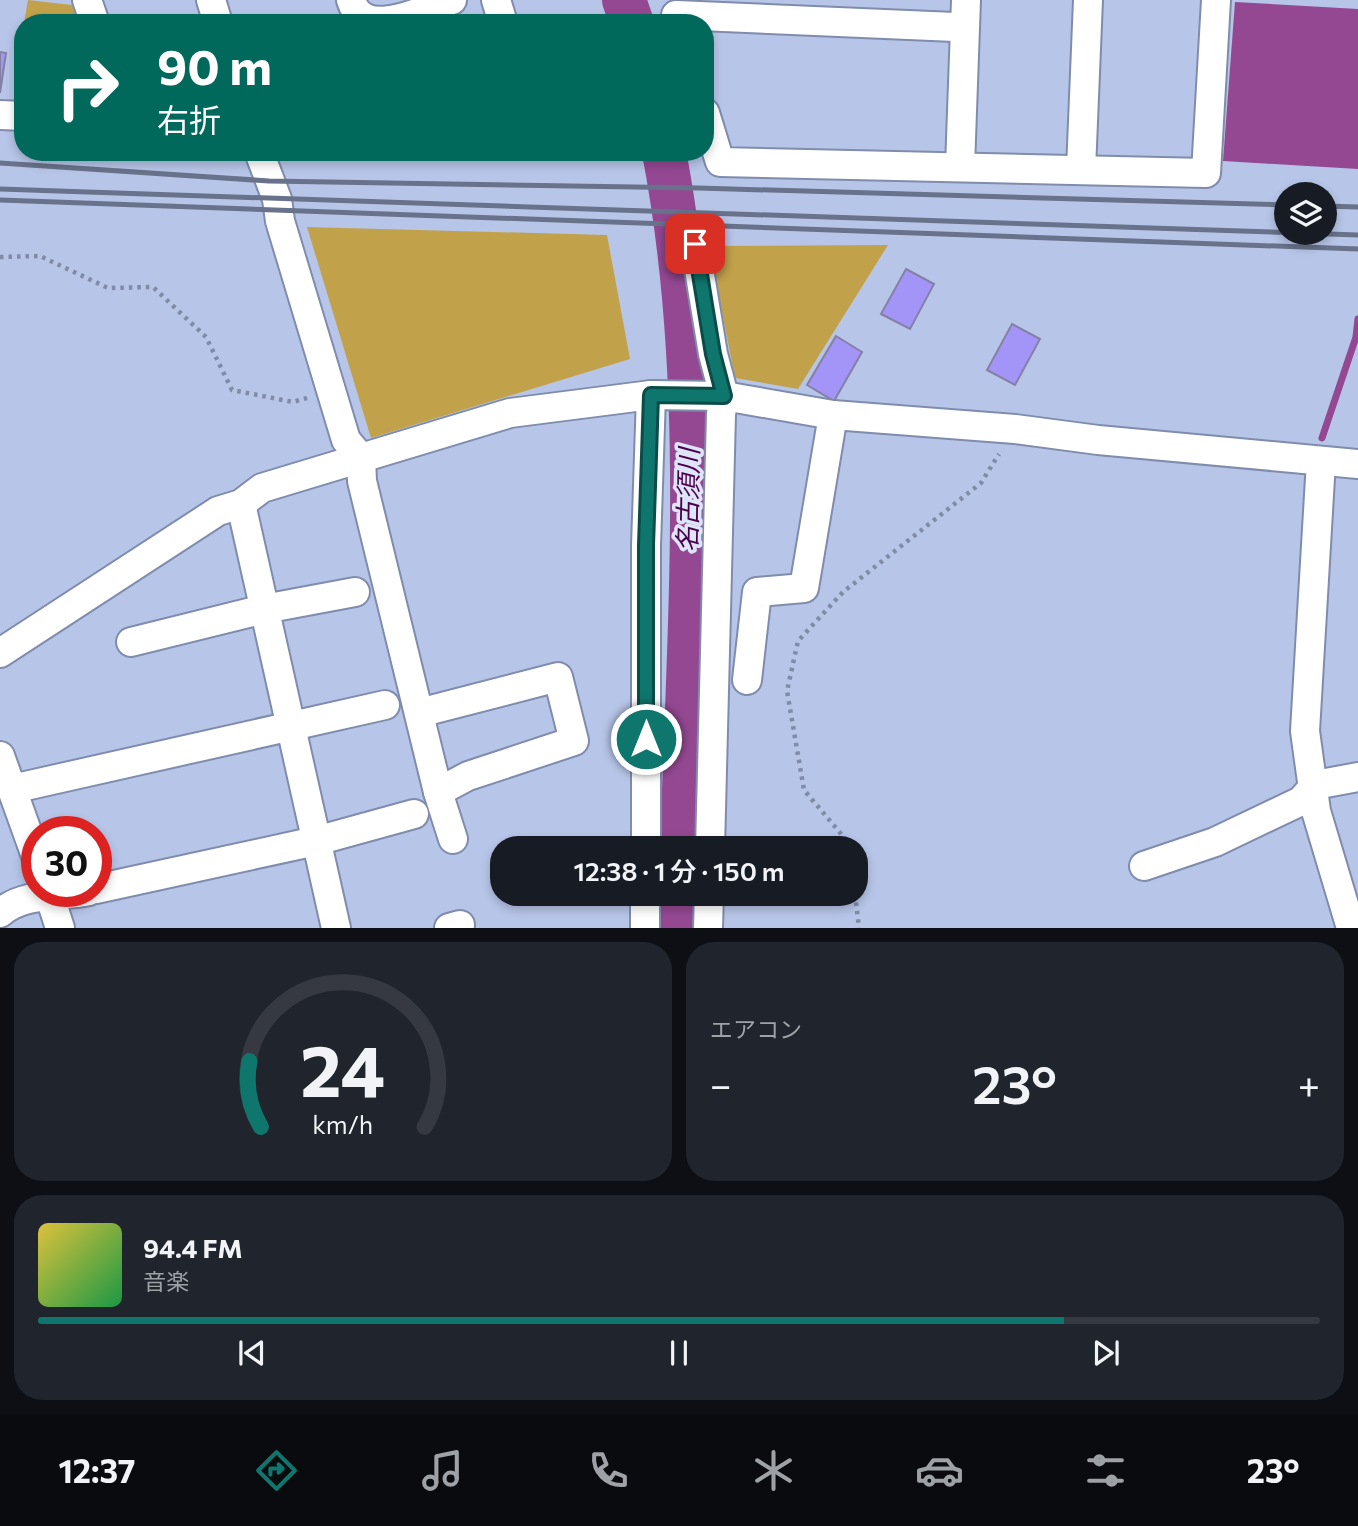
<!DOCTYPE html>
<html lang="ja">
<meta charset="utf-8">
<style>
:root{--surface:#171b24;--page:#20242c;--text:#f1f3f6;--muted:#9ea1a6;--line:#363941;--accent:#0f766e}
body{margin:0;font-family:Commissioner,"Noto Sans JP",sans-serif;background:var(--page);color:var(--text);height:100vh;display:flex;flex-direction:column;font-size:26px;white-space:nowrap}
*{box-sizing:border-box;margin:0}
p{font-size:23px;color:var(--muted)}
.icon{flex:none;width:38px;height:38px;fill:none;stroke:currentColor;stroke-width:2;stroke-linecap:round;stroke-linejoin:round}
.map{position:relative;height:928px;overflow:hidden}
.sheet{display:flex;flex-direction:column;gap:14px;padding:14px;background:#0d0f14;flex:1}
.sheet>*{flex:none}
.banner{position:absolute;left:14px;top:14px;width:700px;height:147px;border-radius:28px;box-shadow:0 4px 10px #0003;background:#00695c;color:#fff;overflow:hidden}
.buttons{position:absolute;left:1274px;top:182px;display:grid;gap:14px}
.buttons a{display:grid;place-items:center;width:63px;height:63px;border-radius:50%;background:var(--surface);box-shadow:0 4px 10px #0003;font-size:35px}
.speed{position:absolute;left:21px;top:816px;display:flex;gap:14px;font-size:35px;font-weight:700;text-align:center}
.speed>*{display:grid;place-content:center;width:91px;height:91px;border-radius:50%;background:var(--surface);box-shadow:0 4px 10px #0003;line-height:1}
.speed .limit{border:10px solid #d22;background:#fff;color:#111}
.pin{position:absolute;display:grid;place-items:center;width:60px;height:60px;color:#fff;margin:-30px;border-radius:14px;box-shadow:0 4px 10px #0006}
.me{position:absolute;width:77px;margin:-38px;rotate:0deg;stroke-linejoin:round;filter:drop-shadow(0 0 5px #0008)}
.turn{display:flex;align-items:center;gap:24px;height:147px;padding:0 28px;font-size:32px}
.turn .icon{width:91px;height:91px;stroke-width:2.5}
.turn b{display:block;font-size:49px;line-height:60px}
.big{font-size:52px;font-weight:600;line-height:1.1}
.sheet .tile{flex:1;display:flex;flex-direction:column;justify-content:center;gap:10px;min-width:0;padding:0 24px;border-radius:28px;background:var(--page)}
.sheet .dial{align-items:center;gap:0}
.dial svg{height:182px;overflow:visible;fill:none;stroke:var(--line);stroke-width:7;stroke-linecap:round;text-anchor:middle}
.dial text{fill:var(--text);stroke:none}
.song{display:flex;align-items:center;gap:21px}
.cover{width:84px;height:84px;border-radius:10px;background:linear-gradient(135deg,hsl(50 70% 55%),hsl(140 70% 35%))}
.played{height:7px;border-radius:4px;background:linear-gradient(90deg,var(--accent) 80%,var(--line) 80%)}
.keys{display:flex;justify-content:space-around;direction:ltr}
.heat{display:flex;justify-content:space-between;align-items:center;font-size:38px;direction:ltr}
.sheet .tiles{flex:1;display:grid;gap:14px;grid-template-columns:1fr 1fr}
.tile:last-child{grid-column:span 2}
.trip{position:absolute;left:490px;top:836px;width:378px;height:70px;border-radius:28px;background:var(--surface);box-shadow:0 4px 10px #0003;font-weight:600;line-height:70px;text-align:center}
.tabs{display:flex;height:112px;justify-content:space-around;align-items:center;background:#090b0e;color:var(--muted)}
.tabs .icon{width:49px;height:49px}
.tabs .selected{color:var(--accent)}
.tabs b{font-size:32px;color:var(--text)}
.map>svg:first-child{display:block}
</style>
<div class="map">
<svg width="1358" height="928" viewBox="0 0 1358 928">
<rect width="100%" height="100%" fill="#b7c5e8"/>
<!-- green -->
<g fill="#c2a14b">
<path d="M28 0 72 5 78 23H24Z"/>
<path d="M307 227 607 235 630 359 371 438Z"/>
<path d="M888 245 798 389 735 378 709 246Z"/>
</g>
<!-- water -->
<path fill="#944892" d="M1235 2 1358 9V169L1223 161Z"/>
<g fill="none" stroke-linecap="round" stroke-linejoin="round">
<!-- stream -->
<path stroke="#944892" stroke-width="7" d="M1322 438 1356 337 1358 319"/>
<!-- river -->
<g stroke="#944892" stroke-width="44">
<path d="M624 0 632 23"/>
<path d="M664 152C708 381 689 617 682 849"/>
<path d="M680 928 681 894"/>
</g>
</g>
<!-- building -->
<g fill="#a295f7" stroke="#8481a4" stroke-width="2">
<path d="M0 52 6 53 0 93Z"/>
<path d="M906 269 934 284 910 329 881 314Z"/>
<path d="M1012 324 1040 339 1015 385 987 370Z"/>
<path d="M836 336 862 352 834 401 807 385Z"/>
</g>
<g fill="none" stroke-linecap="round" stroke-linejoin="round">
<!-- street casing -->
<g stroke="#7f8cad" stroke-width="32">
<g id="street">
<path d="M87 0 95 23"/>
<path d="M211 0 218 23"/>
<path d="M351 0C363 42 425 9 452 0"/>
<path d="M496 0 503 23"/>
<path d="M676 15 955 27"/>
<path d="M705 113 720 162 1206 173 1216 0"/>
<path d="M0 115 23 116"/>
<path d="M259 152 277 199 280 221 346 440 361 458 362 481 438 792 453 839"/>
<path d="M960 167 966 0"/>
<path d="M1081 170 1088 0"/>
<path d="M695 245 713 354 724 396 721 414 710 849"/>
<path d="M1321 461 1305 731 1316 811 1351 928"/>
<path d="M241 504 336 928"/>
<path d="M131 642 264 609 355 592"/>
<path d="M0 653 218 511 241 504 262 488 510 413 651 395 724 396 833 415 1015 429 1098 440 1358 464"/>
<path d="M747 680 757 592 804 588 833 415"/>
<path d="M419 713 558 677 574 741 468 776 438 792"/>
<path d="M0 756 37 859"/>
<path d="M12 789 385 705"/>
<path d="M646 849V546L651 395"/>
<path d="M1144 866 1215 842 1301 801 1315 785 1358 777"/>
<path d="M96 889 316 841 414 814"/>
<path d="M48 891 60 928"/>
<path d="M0 913C24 892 61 897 89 891"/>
<path d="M449 928 460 925"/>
<path d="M645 928V894"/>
<path d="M708 928 709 894"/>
</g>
</g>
<!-- path -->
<g stroke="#808ba6" stroke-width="4.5" stroke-dasharray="3.5 5" stroke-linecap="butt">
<path d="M0 257 40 256 108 288 153 287 206 337 232 390 293 402 307 398"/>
<path d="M848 849 847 841 804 790 787 691 798 641 843 592 981 483 999 454"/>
<path d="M855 894 859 928"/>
</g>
<!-- street -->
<use href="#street" stroke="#fff" stroke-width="28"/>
<!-- rail -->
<g stroke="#68728a" stroke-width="5">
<path d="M0 163 269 181 698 188 1286 205"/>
<path d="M0 189 1358 235"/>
<path d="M0 200 1358 249"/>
<path d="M1325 206 1358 207"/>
</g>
</g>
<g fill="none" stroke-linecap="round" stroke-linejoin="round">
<!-- route casing -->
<g stroke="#0a4d48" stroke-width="18">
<path id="route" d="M646 739V546L651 395 724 396 713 354 695 244"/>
</g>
<!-- route -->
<use href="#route" stroke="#0f766e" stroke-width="12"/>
</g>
<g text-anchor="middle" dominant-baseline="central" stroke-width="7" stroke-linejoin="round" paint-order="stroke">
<!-- water labels -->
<g font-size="26" font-style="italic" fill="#4b004b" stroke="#dee5f8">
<text transform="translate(687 500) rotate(-89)">名古須川</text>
</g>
</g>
</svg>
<div class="buttons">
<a><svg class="icon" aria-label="layers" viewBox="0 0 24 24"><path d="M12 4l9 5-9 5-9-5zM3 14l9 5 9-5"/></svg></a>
</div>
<div class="speed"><div class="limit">30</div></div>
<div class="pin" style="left:695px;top:244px;background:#d93025"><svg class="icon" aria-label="arrive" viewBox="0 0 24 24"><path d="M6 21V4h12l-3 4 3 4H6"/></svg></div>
<svg class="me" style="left:646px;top:739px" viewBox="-20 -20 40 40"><circle r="17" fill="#0f766e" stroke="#fff" stroke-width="3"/><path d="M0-11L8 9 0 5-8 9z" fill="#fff"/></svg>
<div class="trip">12:38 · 1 分 · 150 m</div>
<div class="banner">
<div class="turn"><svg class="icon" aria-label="right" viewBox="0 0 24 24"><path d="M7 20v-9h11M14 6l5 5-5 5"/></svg><div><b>90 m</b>右折</div></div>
</div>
</div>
<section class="sheet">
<div class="tiles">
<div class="tile dial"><svg viewBox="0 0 100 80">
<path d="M14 69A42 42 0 1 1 86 69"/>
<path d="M14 69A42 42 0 0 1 9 40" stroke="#0f766e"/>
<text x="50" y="56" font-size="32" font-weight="700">24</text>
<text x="50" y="72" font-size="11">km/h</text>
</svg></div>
<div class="tile"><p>エアコン</p>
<div class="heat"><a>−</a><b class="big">23°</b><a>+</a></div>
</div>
<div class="tile">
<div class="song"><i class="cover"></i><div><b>94.4 FM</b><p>音楽</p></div></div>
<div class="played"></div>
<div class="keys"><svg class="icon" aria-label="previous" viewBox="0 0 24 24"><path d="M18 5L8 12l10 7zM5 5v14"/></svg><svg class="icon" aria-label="pause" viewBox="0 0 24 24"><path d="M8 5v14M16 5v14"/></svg><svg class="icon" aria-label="next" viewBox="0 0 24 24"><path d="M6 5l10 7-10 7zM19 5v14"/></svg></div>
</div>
</div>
</section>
<nav class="tabs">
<b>12:37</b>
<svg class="icon selected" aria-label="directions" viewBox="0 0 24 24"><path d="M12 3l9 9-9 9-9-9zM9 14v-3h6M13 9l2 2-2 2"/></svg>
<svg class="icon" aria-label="music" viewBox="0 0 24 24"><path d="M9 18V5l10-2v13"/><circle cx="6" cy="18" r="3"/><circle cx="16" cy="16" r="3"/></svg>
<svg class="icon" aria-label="phone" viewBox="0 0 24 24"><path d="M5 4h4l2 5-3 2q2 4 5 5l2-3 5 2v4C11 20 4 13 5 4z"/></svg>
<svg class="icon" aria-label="climate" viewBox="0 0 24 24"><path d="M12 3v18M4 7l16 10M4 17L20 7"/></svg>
<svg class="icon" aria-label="car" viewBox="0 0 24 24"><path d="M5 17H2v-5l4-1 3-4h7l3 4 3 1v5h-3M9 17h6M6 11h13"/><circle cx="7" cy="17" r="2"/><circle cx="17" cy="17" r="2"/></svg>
<svg class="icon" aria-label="filters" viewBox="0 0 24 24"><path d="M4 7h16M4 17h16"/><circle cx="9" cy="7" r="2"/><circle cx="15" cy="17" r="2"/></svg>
<b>23°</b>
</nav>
